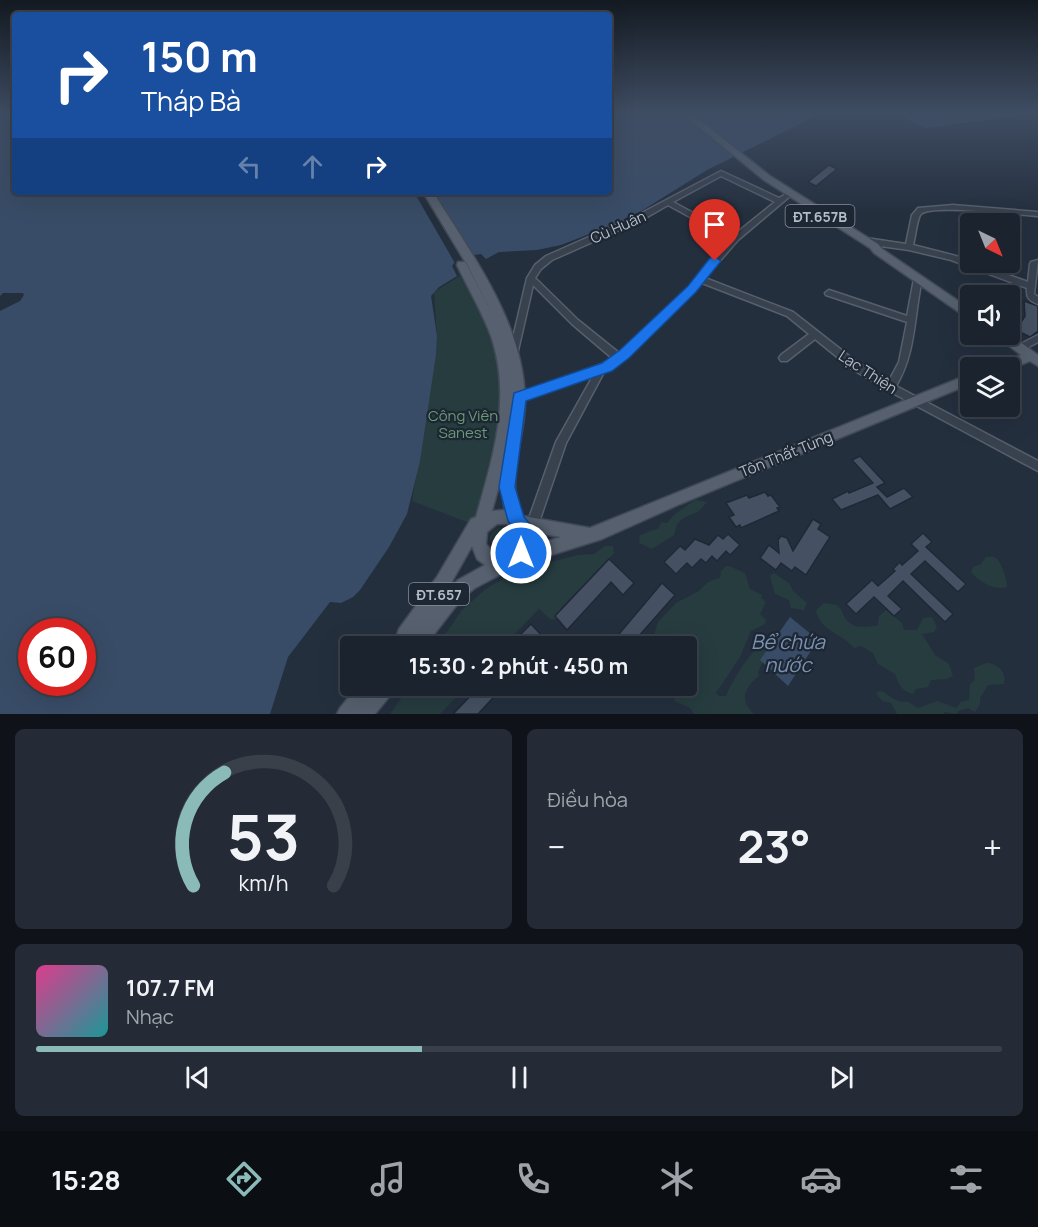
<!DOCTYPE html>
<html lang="vi">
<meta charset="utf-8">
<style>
:root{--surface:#1b232e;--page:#242b36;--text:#f1f3f6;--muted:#a0a4aa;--line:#39404a;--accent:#8bbbb9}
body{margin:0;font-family:Manrope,sans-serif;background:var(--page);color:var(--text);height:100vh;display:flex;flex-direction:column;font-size:22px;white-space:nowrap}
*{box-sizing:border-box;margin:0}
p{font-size:20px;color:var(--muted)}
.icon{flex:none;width:33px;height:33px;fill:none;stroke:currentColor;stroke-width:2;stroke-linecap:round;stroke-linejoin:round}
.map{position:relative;height:714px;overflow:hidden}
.drawer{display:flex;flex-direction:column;gap:15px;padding:15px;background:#0f1319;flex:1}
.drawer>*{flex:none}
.banner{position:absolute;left:12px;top:12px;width:600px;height:183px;border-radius:6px;box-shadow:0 6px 24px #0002,0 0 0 2px var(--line);background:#1a4fa0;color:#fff;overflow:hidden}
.needle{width:39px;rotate:137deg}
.controls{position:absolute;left:960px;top:213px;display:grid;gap:12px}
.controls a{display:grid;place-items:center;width:60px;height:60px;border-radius:6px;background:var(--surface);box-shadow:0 6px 24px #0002,0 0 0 2px var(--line);font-size:30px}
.speed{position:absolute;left:18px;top:618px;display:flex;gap:12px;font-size:30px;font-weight:700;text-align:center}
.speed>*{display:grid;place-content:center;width:78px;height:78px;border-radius:50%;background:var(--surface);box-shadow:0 6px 24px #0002,0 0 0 2px var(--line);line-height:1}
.speed .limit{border:9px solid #d22;background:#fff;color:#111}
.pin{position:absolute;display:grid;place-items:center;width:51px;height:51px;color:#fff;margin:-62px -26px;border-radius:50% 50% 50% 0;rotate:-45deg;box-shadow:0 0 6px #0007}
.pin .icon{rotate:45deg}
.me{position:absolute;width:66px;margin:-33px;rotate:0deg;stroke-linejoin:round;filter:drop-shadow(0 0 4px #0008)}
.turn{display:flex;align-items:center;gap:21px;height:126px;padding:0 30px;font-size:27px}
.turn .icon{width:78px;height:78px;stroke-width:2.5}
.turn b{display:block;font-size:42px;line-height:51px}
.lanes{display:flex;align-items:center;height:57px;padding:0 30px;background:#0003;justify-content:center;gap:30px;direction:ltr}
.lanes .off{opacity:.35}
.big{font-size:45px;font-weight:700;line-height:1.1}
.drawer .tile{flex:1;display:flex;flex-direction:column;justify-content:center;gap:9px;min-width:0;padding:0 21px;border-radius:9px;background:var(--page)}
.drawer .dial{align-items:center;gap:0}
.dial svg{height:156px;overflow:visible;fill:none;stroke:var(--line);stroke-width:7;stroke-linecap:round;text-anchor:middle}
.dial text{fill:var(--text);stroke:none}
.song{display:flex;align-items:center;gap:18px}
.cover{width:72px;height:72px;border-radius:9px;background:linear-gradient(135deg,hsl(330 70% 55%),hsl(180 70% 35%))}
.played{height:6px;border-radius:3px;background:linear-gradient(90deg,var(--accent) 40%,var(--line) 40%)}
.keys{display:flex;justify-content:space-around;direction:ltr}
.heat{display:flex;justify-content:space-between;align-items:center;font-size:33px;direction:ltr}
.drawer .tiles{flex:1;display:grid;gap:15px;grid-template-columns:1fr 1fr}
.tile:last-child{grid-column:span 2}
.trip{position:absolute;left:340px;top:636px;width:357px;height:60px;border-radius:6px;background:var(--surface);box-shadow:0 6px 24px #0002,0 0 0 2px var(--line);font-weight:700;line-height:60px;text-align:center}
.dock{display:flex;height:96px;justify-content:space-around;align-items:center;background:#0b0e12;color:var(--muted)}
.dock .icon{width:42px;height:42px}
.dock .active{color:var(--accent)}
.dock b{font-size:27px;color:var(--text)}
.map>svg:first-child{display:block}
</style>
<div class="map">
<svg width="1038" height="714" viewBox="0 0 1038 714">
<rect width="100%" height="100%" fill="#242f3e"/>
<!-- green -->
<g fill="#263c3f">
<path d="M460 276C519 371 510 422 472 524L412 501 436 355 437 336 434 292Z"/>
<path d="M695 500 707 502 699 511 682 519 677 524 674 535 652 549 639 543 640 535 659 528 661 522 667 523 674 515Z"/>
<circle cx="501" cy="539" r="11"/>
<path d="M605 546H613L614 553 560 609 561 615 558 619H550L539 609 503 646H437L462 610 487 588 519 570 578 555 594 554Z"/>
<path d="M986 557C989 557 993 556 996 558 1001 561 1008 582 1007 587 995 591 979 582 971 572L973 567 981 564Z"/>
<path d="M726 566H729L745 573 750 589 762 595 761 598 766 602 760 614 766 620 765 624 751 631 740 657 716 693 719 696H726C733 679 751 650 766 641L768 644C767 656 763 662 758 672L759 676C744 688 739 700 754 714H694L690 708 675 701 672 692 665 686H687V646H639L654 635 658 622 676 603 699 591 708 582 720 578 721 571Z"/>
<path d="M774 573 789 583 793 591 807 603 804 610 791 608 789 600 775 594 770 576Z"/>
<path d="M824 603 837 605C842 609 842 613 845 618 853 630 866 627 878 625L879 616 886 610 902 623 904 630H917L923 618 932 617 937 627 934 632 922 634 935 655 949 664 953 676 947 679 931 680 928 687 916 689 913 694C900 690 899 684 895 674L878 664 873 653 861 646 854 648C842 633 821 632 816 611Z"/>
<path d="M986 663C998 663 1007 673 1004 684L988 685 980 698V704L975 712 968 708 958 711 956 714 945 712 943 714H897L891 703 883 701 876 694 877 692 882 691C891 697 898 703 909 702L918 708 937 701 956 708 961 702 969 700 970 684 975 680 974 668Z"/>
<path d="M410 686H467L440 714H390Z"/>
</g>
<!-- water -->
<g fill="#394c67" fill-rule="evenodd">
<path d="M0 113H15V192H609V113H851L823 114 810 119 707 170 643 210 615 224 561 245 537 250 499 252 486 259 481 254C469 256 458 256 452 266L457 276 439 287 431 296 437 336 436 355 420 461 407 514 389 547 360 590 353 597 341 603 330 602 288 657 270 714H0V311L20 301 24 295 23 293H3L0 296ZM32 632H82V682H32Z"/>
<path d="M885 113H1038V117L1026 115 926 128 898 115Z"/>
<path d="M790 617 818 640 788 686 760 660Z"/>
</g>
<!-- pier -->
<path fill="#242f3e" d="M414 192H433L474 258 465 260 456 265Z"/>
<!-- building -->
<g fill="#455162" stroke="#1f2835" stroke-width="1.5">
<path d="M829 165 837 169 816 186 808 182Z"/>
<path d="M1024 301 1038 306V331L1030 337 1016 330 1025 316Z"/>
<path d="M860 456 885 483 877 487 887 497 904 488 913 497 890 509 878 495 841 510 832 499 848 491 849 493 873 483 852 460Z"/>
<path d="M765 492 768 496 771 495 780 507 777 508 779 511 741 528 740 525 736 527 729 517 734 515 726 503 747 495 749 498Z"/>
<path d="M813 519 821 524 818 529 830 537 806 575 795 567 792 571 781 563 776 570 760 558 769 545 779 553 778 540 781 536 787 538 793 551Z"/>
<path d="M923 533 932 542 926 547 966 584 958 592 925 561 911 574 953 614 945 622 903 581 888 596 902 609 894 616 874 597 856 614 846 604 872 580 878 586 895 571 893 569 900 562 902 565 918 551 911 544Z"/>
<path d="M728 534 740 545 730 555 726 551 717 561 712 556 706 563 701 559 692 568 687 563 676 574 664 562 680 546 685 550 695 539 709 545 718 535 723 539Z"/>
<path d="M609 559 634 583 623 595 611 582 567 630 555 616Z"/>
<path d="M662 583 675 595 630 646 619 634Z"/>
<path d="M531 624 546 640 539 646H509Z"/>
<path d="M480 686H504L478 714H453Z"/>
</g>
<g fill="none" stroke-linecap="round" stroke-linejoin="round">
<!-- minor casing -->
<g stroke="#565f6c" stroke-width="3">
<g id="minor">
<path d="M721 171 779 198 786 194 790 196 738 240 705 278 793 312 858 363 889 381 899 362 907 322 826 295 825 293 829 290 907 316 914 279 918 276 921 277 922 279C914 315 916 353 896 386L1038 461V471L887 390 852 369 815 339 787 361H781L779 358 781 355 809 334 787 316 702 283 622 361 604 372 566 443 537 528 533 529 529 528 527 524 556 442 593 376 519 402 516 401 514 398 516 395 598 366 612 358 572 324 533 285 517 355 516 357H510L509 355 527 278 535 265 546 256 636 216ZM721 176 775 202 734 235 673 202ZM668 205 730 239 689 287 619 353 578 320 535 278 541 269 552 260 642 220Z"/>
<path d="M953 205 1038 212V216C1020 215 932 204 921 214 917 218 915 239 913 245L956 256 1028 282 1030 264 1031 262 1038 260 1034 294 1038 297V304C1029 301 1026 297 1027 288L951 260 909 250 866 244 862 241 866 238 906 244 912 215 918 208Z"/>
<path d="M1038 335V342L1023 350H1017L1016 348 1017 346Z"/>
</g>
</g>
<!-- major casing -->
<g stroke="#414a57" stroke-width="3">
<g id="major">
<path d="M682 113H691L770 176 878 244 882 249 970 309V318L966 317 874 253 870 248 764 180Z"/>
<path d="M423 192H433C472 255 523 322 525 399 526 442 503 474 523 516L590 528 970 374V384L680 504 602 539 516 566 475 588 462 598 425 646H407L408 642 405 643 399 641 397 635 399 629 437 577 471 519 476 517C493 456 512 399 491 336 482 312 468 288 457 265L458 262H466L495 320 493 316 467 265ZM500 482 505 510 492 511ZM497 524H506L513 527 517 538V546L505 554H495L486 544 487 532ZM530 532 561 537 532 546ZM472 546 477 559 485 565 458 580 446 592Z"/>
<path d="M994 334H1009L1038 355V366L1030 361 1010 369V368H993L995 365 1021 355Z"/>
<path d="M358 686H396L393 692 375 714H337L340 708Z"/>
</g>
</g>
<!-- minor -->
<use href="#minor" fill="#38414e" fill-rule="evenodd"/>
<!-- major -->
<use href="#major" fill="#56606e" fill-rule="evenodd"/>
</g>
<!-- sky -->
<linearGradient id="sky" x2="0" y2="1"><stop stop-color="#141a22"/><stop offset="0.53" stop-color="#3f4d63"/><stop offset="1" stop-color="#3f4d63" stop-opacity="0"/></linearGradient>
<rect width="1038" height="213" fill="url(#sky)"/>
<!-- route -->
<path fill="#1a73e8" stroke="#114b97" stroke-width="1.5" d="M715 257 721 261 696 292 629 358 612 371 526 401 515 487 524 517 530 524 534 538 527 559 521 562 515 559 512 553 516 534 508 521 499 487 514 393 602 363 620 350 688 286 710 258Z"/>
<g text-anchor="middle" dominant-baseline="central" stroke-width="4.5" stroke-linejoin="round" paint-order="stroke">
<!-- shield labels -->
<g fill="#1d2633" stroke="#878f9c" stroke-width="1.5">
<rect x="785.5" y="205" width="69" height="22" rx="4.5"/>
<rect x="409" y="583" width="60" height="22" rx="4.5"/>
</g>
<g font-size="14" font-weight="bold" fill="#b4bcc9">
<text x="820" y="216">ĐT.657B</text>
<text x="439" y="594">ĐT.657</text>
</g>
<!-- street labels -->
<g font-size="15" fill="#b4bcc9" stroke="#1d2633">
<text transform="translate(618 227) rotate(-24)">Cù Huân</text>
<text transform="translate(868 372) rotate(33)">Lạc Thiện</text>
<text transform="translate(786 454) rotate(-22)">Tôn Thất Tùng</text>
</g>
<!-- park labels -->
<g font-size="15" fill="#6b9a76" stroke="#1d2633">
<text x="463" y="415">Công Viên<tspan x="463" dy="17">Sanest</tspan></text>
</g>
<!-- near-water labels -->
<g font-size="20" font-style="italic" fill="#7c92b1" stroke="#1d2633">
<text x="788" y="641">Bể chứa<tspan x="788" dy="23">nước</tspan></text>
</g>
</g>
</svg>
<div class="controls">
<a><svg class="needle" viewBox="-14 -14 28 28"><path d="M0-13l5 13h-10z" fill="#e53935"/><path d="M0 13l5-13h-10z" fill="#a0a4aa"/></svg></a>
<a><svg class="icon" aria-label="sound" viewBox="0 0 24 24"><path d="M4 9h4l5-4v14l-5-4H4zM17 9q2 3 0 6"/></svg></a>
<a><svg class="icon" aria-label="layers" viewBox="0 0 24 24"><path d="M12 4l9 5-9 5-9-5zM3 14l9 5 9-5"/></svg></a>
</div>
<div class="speed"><div class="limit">60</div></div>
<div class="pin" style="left:715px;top:261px;background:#d93025"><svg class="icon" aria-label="arrive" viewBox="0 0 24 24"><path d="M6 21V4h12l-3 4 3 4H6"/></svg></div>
<svg class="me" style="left:521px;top:553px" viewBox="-20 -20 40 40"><circle r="17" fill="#1a73e8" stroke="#fff" stroke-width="3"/><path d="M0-11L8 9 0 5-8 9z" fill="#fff"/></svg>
<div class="trip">15:30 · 2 phút · 450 m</div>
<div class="banner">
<div class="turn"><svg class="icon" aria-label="right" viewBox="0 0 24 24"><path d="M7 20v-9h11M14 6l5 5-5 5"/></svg><div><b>150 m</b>Tháp Bà</div></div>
<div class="lanes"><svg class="icon off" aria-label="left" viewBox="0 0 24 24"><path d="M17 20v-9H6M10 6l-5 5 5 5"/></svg><svg class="icon off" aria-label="ahead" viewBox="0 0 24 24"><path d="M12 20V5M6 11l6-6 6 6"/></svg><svg class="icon" aria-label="right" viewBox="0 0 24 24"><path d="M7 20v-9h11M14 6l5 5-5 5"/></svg></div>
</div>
</div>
<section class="drawer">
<div class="tiles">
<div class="tile dial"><svg viewBox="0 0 100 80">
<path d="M14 69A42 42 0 1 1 86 69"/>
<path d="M14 69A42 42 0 0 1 30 11" stroke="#8bbbb9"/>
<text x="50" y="56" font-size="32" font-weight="700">53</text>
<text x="50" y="72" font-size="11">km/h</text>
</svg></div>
<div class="tile"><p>Điều hòa</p>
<div class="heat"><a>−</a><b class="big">23°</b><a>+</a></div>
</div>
<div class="tile">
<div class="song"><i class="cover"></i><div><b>107.7 FM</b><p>Nhạc</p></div></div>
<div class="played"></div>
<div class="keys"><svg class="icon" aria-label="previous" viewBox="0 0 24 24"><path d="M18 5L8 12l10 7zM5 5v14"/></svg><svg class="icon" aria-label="pause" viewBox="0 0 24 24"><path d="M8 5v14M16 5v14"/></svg><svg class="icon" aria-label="next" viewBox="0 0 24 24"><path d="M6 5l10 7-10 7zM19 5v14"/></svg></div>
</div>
</div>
</section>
<nav class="dock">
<b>15:28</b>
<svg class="icon active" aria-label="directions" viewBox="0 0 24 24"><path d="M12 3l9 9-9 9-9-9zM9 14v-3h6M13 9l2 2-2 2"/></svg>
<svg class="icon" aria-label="music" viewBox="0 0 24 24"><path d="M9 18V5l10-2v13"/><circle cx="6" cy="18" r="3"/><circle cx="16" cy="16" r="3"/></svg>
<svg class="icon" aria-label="phone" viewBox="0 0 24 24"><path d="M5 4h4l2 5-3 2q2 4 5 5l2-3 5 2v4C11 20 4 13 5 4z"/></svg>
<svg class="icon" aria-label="climate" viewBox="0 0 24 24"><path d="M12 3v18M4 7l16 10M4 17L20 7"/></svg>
<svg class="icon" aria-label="car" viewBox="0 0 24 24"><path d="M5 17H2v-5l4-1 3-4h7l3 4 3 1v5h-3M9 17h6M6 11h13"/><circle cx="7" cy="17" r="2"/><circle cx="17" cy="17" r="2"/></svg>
<svg class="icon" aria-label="filters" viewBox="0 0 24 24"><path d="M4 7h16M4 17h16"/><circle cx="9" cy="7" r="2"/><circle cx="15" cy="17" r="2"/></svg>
</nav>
